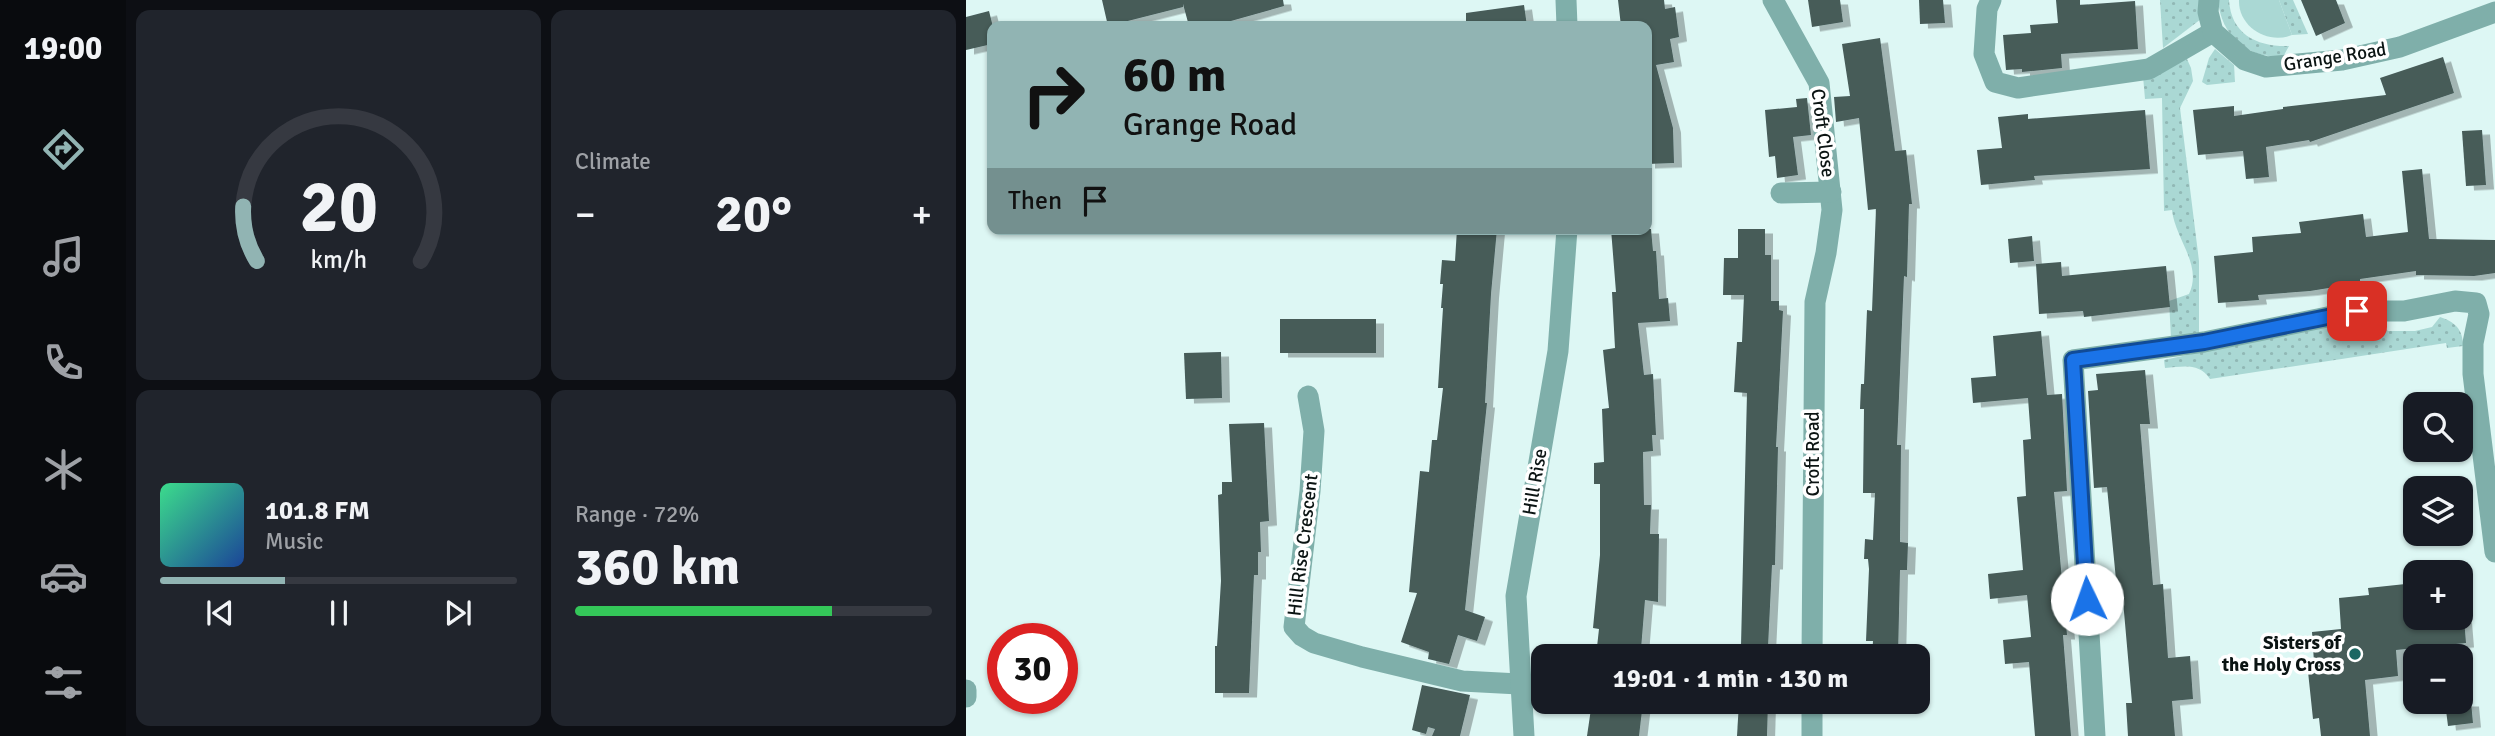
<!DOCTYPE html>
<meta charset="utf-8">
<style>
:root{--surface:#171b24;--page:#20242c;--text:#f1f3f6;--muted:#9ea1a6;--line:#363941;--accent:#91b4b3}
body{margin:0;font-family:Signika,sans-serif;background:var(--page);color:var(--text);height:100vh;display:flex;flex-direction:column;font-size:26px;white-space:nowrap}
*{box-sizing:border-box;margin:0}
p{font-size:23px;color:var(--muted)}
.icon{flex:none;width:38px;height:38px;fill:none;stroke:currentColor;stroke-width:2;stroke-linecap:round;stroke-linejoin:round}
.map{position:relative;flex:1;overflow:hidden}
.details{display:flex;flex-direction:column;gap:10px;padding:10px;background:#0d0f14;width:840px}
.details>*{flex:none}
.hud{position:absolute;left:21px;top:21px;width:665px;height:214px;border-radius:14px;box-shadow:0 2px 5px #0004;background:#91b4b3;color:#111;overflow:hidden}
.buttons{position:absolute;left:1437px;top:392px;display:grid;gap:14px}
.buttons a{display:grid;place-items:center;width:70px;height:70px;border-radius:14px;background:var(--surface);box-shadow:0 2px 5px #0004;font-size:35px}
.speed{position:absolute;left:21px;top:623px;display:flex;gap:14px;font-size:35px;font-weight:700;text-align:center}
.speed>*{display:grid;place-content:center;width:91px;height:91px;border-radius:50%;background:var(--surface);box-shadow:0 2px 5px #0004;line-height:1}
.speed .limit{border:10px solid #d22;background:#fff;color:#111}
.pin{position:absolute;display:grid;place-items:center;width:60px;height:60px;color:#fff;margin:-30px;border-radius:14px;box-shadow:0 4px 10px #0006}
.me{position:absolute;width:77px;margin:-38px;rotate:357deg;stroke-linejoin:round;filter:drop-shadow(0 0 5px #0008)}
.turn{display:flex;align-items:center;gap:24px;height:147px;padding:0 21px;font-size:32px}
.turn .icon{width:91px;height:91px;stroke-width:2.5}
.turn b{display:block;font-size:49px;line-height:60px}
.then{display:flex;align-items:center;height:66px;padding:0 21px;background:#0003;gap:14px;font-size:26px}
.big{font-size:52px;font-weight:700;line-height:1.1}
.details .tile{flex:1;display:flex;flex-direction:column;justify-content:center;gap:10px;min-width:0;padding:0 24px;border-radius:14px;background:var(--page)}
.details .dial{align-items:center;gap:0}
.dial svg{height:182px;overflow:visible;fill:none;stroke:var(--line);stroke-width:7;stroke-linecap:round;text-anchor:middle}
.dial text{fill:var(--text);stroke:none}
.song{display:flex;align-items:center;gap:21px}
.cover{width:84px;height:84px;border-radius:10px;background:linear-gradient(135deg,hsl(150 70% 55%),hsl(220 70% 35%))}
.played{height:7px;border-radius:4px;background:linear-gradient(90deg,var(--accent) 35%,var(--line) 35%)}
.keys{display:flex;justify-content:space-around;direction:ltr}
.heat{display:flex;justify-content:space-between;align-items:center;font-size:38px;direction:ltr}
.charge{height:10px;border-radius:5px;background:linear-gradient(90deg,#34c759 72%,var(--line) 0)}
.details .tiles{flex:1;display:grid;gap:10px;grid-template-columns:repeat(2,1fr)}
.trip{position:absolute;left:565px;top:644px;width:399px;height:70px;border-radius:14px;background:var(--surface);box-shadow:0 2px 5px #0004;font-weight:700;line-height:70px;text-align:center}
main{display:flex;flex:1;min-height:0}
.tab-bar{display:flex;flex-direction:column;width:126px;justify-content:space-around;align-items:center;background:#090b0e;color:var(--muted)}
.tab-bar .icon{width:49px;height:49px}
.tab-bar .on{color:var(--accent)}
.tab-bar b{font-size:32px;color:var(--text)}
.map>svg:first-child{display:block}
</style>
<main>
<nav class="tab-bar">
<b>19:00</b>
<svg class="icon on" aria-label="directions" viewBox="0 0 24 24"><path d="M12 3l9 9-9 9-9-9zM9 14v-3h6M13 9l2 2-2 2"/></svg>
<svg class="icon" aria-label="music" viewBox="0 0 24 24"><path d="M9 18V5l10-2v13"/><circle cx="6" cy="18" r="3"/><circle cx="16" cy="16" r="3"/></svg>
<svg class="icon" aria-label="phone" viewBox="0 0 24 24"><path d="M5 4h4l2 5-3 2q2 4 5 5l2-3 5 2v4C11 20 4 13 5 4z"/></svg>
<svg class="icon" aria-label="climate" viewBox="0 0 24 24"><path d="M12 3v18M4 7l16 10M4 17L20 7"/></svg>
<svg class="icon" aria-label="car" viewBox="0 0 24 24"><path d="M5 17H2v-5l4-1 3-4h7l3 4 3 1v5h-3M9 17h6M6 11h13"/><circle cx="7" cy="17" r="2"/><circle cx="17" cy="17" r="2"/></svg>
<svg class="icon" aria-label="filters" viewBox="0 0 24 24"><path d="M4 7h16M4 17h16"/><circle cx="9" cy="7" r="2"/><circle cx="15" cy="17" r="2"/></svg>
</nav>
<section class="details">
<div class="tiles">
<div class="tile dial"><svg viewBox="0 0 100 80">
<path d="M14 69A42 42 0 1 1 86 69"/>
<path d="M14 69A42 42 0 0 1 8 45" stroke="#91b4b3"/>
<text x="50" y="56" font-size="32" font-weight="700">20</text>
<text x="50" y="72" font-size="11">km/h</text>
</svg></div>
<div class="tile"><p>Climate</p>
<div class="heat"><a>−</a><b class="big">20°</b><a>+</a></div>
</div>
<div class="tile">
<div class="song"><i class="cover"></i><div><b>101.8 FM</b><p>Music</p></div></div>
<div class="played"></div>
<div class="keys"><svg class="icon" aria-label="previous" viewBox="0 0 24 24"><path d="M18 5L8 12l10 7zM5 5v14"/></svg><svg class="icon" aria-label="pause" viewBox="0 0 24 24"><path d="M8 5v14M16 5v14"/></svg><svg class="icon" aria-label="next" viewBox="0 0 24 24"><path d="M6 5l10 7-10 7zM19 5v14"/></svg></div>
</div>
<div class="tile"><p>Range · 72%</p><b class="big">360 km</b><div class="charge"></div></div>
</div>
</section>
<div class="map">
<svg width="1529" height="736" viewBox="0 0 1529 736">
<defs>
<pattern id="grass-dots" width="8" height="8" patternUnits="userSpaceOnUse" patternTransform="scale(1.75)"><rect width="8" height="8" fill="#aad8d4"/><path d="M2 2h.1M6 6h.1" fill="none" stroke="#91b8b5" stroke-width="1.8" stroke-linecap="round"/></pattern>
<filter id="shadow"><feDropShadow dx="8" dy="4.5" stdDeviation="0" flood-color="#0004"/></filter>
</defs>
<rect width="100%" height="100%" fill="#ddf7f4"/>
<!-- grass -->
<g fill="url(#grass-dots)">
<path d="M1194 0H1233L1235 19 1197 48Z"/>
<path d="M1252 0H1263C1265 35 1292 47 1323 46L1317 57C1281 58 1255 36 1252 0Z"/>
<path d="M1313 0H1327L1342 34 1326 35Z"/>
<path d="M1249 49 1268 65 1269 82 1241 85 1236 82 1243 58Z"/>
<path d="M1221 59 1225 68 1227 81 1214 108 1233 261V333L1205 338 1203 301 1223 294C1237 265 1209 239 1206 210L1198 211 1196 98 1179 99 1177 76Z"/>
<path d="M1474 317C1489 322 1497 329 1497 346L1481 348 1480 343 1244 379C1233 362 1216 367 1199 368L1198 360 1336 330 1394 321 1412 322 1422 331H1449L1466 327Z"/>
</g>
<!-- park -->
<path fill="#aad8d4" d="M1273 0H1313L1326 35C1302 45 1272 27 1273 0Z"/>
<!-- building -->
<g fill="#465b59" filter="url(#shadow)">
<path d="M136 0H317L318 6 247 26H223L217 4V7L142 26Z"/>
<path d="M652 0H698L699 9 709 7 713 37 704 39 708 62 690 65 707 128 708 163 681 164V26H655Z"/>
<path d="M842 0H874L877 22 846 27Z"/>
<path d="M953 0H977L979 23 954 24Z"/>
<path d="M1090 0H1114V5L1169 1 1172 49 1095 54 1096 68 1056 72V69L1040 70 1037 35 1065 33 1064 25 1092 23Z"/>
<path d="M1335 0H1370L1379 23 1350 36Z"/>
<path d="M558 5 561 26H500V13Z"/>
<path d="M23 11 26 23V44L0 50V17Z"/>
<path d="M914 38 929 151 940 150 946 204H943L941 277 938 276 931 445H935L934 542 942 543 941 570H934L932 656H906L907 641H900L903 569 902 559H898L899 539 907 540 909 493H897L898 409H894L895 384H898L901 310 906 311 910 209 902 210 893 118 870 122 868 97 884 96 876 44Z"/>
<path d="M1477 57 1488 93 1344 142 1343 140 1300 147 1303 177 1280 179 1277 151 1232 155 1227 110 1268 106V116L1317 109V107L1420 95 1414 78Z"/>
<path d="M841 98 845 135 827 137 832 175 811 178 809 156 803 157 799 110 831 107 830 99Z"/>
<path d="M1179 110 1184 169 1068 176 1069 180 1015 185 1011 150 1036 148 1032 117 1062 114V119Z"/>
<path d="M1516 130 1520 185 1500 186 1496 131Z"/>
<path d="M1456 169 1463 239 1529 240V273L1508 276 1450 275V271L1394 279V283L1344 291 1292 295 1293 300 1252 303 1248 256 1287 252 1286 237 1335 233 1333 222 1397 214 1400 237 1442 232 1436 171Z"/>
<path d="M491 229H531L525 294 519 403H521L499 610 519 617 511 641 492 635 483 664 462 659 463 652 435 642 451 593 443 592 454 471 463 472 466 440H471L477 388H472L477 308H475L477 284H474L476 260 489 261Z"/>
<path d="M645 229H685L687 251H690L693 299 702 298 704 321 672 323 678 375 687 374 690 435H686L687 451 677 452 678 505H685L684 534H693L692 602 679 600 675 649 664 648 663 656H630L633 629 627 628 634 555V484H628V463L638 462 636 409 643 408 637 350 649 348 646 292H650Z"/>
<path d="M772 229H799V255H805V301H813V310L817 311 810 447H812L809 565H806L802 647 775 646 781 393 768 392 771 342H776L778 295H757L758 258H772Z"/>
<path d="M1066 236 1068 261 1044 263 1042 239Z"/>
<path d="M1095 262 1096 276 1200 266 1204 307 1118 317 1117 311 1073 314 1070 264Z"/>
<rect x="314" y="319" width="96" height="34"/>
<path d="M1075 331 1081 395 1096 394 1101 491 1088 492 1101 635H1097L1105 736H1069L1063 662 1039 664 1037 640 1065 637 1061 595 1024 599 1022 574 1057 570 1051 497 1060 496 1057 440 1065 439 1062 398 1007 403 1005 378 1030 376 1027 336Z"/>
<path d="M255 352 256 398 220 399 218 353Z"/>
<path d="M1179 370 1184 424H1174L1187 585 1197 584 1202 658 1224 656 1227 699 1206 701 1209 736H1162L1160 703H1166L1156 589 1151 590 1141 487 1128 488 1122 391 1132 390 1130 374Z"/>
<path d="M298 423 303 521 294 522 295 552H292V575H288L283 693H249V646H251L255 581 252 495 256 494V482H266L263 424Z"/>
<path d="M1449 583V618H1498L1500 643 1430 650 1432 676 1399 680 1404 736H1355L1353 718 1347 719 1341 662H1348L1346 632 1375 629 1373 598 1403 595 1402 588Z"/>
<path d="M456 685 504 695 494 736H466L469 729 462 727 460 734 446 730Z"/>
<path d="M626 702H677L673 736H621Z"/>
<path d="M773 702H802L801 736H771Z"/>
<path d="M1479 702H1505L1507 723 1482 726Z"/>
</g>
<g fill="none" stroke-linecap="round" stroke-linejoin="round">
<!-- minor -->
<g stroke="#7fafaa" stroke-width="21">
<path d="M600 0 601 26"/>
<path d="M807 0 853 83 866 210 860 253 849 302 846 656"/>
<path d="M1025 0 1021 9 1018 54 1029 82 1052 88 1183 69 1247 32"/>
<path d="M1243 0 1242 12 1247 32 1279 60 1300 67 1376 60 1434 47 1529 12"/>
<path d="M815 193 865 192"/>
<path d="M342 396 348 431 344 491 328 627 336 636 348 643 396 657 496 681 553 684"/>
<path d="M0 690V697"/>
<path d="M846 702V736"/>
<path d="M558 736 550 596 592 351 601 229"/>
<path d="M1129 736 1107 360 1238 342 1391 311H1438L1489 301 1510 303 1513 314 1507 343V374L1529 552"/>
</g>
</g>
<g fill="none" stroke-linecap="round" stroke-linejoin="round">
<!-- route casing -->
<g stroke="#114b97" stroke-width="18">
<path id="route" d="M1121 599 1107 360 1238 342 1391 311"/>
</g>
<!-- route -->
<use href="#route" stroke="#1a73e8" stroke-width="12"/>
</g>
<!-- markers -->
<circle fill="#1b6762" stroke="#fff" stroke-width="2.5" cx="1389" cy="654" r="7"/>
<g text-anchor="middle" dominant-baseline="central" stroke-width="7" stroke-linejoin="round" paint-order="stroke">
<!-- street labels -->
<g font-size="19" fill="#0b1413" stroke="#fff">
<text transform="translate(1369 57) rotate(-9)">Grange Road</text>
<text transform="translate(857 133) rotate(83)">Croft Close</text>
<text transform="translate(847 454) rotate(-90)">Croft Road</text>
<text transform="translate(569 482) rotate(-80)">Hill Rise</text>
<text transform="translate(337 545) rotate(-83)">Hill Rise Crescent</text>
</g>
<!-- poi labels -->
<g font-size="19" font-weight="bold" fill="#0b1413" stroke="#fff" text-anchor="end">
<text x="1375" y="643">Sisters of<tspan x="1375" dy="22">the Holy Cross</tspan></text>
</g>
</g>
</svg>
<div class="buttons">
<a><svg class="icon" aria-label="search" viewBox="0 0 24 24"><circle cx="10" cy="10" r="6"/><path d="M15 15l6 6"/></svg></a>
<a><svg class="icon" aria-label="layers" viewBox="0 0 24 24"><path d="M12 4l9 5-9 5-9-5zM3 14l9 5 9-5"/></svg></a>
<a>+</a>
<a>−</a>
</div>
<div class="speed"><div class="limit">30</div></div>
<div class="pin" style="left:1391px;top:311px;background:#d93025"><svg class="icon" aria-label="arrive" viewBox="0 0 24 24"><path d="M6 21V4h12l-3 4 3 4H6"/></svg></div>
<svg class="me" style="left:1121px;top:599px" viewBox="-20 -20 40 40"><circle r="19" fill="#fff"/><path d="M0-13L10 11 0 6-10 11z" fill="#1a73e8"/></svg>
<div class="trip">19:01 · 1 min · 130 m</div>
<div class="hud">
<div class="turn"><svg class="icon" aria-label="right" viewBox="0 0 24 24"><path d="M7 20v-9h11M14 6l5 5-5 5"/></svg><div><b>60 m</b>Grange Road</div></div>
<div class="then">Then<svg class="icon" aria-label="arrive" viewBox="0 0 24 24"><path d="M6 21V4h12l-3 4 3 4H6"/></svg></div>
</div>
</div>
</main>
